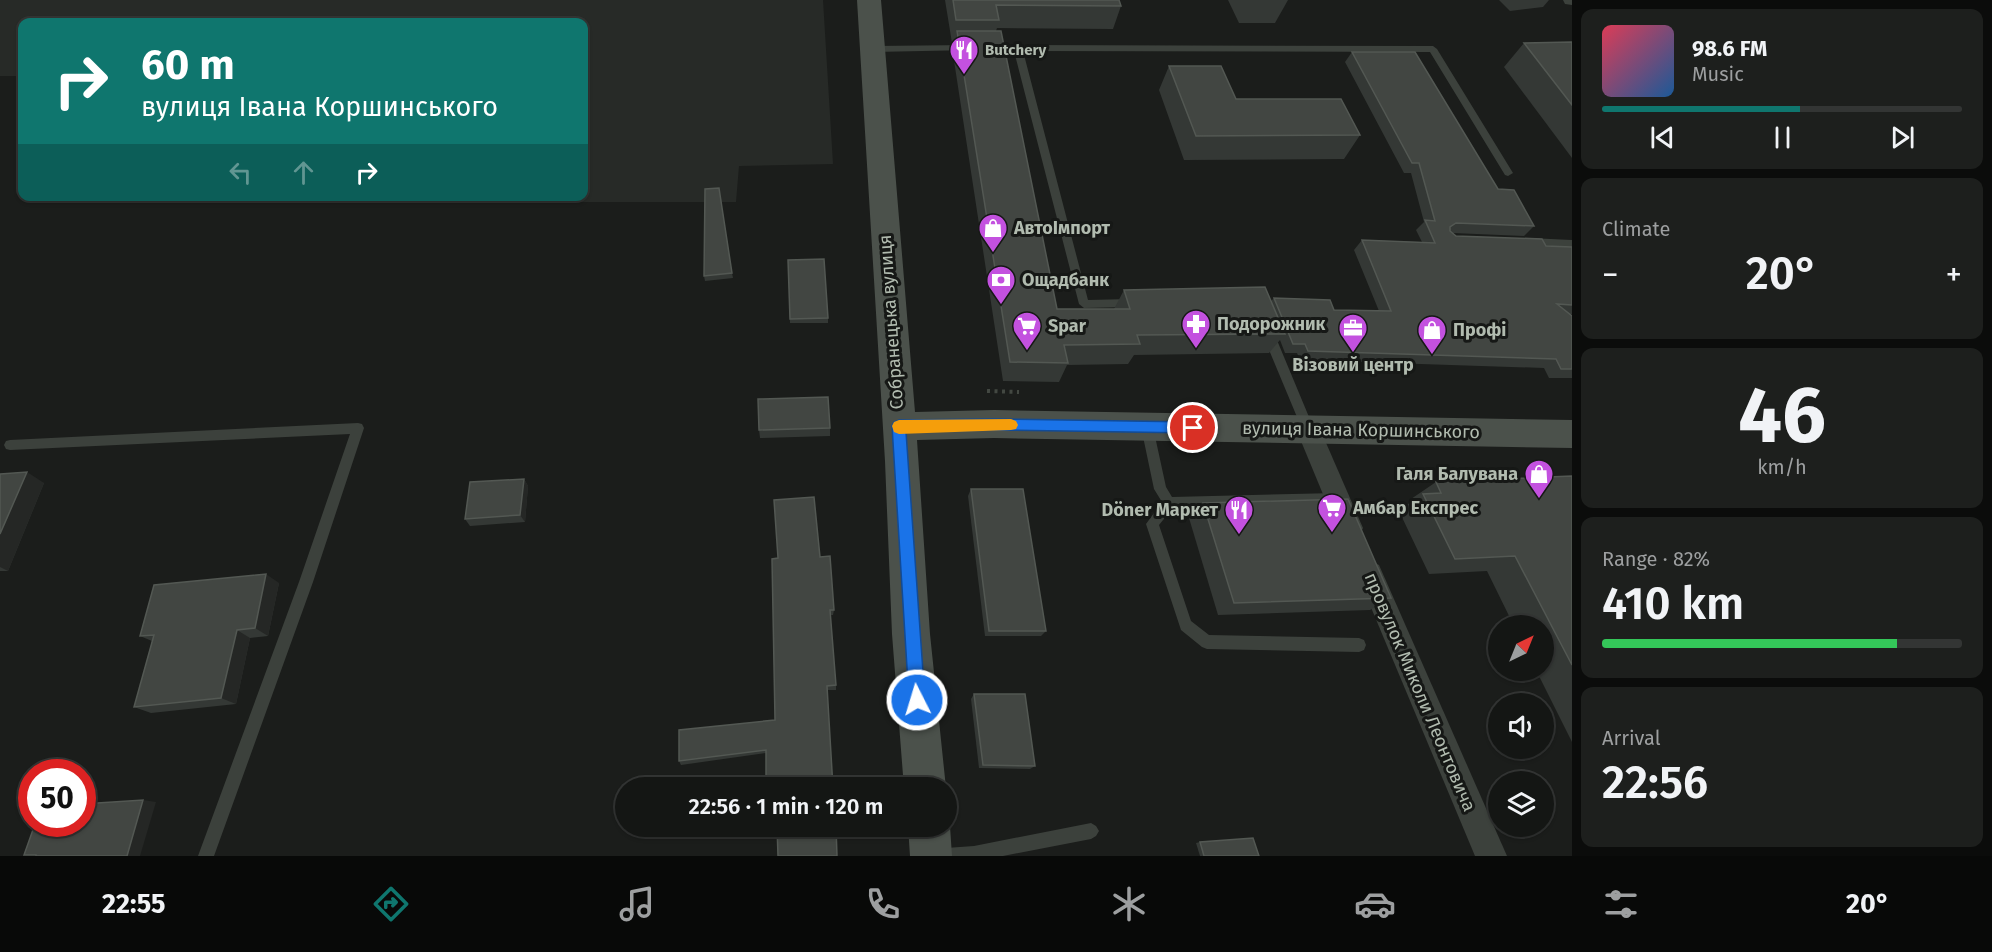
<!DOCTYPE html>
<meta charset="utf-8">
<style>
:root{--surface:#141614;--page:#1d1f1d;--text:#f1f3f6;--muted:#9d9fa0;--line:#333534;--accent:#0f766e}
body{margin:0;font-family:"Fira Sans",sans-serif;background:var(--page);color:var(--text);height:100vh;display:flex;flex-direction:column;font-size:22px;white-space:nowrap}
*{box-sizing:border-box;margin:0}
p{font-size:20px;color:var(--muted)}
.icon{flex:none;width:33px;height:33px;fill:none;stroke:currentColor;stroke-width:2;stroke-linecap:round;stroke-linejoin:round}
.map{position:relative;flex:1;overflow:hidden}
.sheet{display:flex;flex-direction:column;gap:9px;padding:9px;background:#0b0c0b;width:420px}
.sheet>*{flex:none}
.hud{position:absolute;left:18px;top:18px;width:570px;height:183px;border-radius:12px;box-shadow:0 2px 4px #0004,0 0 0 2px var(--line);background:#0f766e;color:#fff;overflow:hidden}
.needle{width:39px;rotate:43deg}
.buttons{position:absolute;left:1488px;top:615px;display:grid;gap:12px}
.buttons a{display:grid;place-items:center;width:66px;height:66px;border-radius:50%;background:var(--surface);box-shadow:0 2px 4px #0004,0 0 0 2px var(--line);font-size:30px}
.speed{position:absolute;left:18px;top:759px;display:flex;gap:12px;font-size:30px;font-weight:700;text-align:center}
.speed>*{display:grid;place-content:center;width:78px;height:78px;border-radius:50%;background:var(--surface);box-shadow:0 2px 4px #0004,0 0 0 2px var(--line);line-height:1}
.speed .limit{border:9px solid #d22;background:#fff;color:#111}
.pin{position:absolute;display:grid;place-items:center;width:51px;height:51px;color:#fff;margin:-26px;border:3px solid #fff;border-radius:50%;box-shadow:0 2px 6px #0007}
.me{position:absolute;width:66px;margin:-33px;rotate:355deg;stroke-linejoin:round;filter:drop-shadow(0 0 4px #0008)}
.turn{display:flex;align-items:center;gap:21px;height:126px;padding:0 24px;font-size:27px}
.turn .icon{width:78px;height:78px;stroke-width:2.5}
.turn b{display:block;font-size:42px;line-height:51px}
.lanes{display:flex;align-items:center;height:57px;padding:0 24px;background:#0003;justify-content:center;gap:30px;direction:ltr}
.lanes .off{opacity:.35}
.big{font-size:45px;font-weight:600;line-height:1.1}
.sheet .widget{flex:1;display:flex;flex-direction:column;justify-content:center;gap:9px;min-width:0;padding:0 21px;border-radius:12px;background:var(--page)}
.sheet .dial{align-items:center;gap:0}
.dial b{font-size:78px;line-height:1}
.song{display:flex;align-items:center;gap:18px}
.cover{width:72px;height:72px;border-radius:9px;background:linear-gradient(135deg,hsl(350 70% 55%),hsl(210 70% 35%))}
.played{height:6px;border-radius:3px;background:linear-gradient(90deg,var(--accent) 55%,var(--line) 55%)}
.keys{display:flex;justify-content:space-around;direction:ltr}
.heat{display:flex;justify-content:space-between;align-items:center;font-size:33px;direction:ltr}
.charge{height:9px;border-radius:4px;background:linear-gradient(90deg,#34c759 82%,var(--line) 0)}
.trip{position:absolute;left:615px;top:777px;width:342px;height:60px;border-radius:30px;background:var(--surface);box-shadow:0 2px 4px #0004,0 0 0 2px var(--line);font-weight:600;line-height:60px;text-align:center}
.dock{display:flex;height:96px;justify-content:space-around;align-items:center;background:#080908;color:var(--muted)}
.dock .icon{width:42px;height:42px}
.dock .active{color:var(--accent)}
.dock b{font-size:27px;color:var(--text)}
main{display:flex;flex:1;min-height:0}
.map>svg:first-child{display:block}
</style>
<main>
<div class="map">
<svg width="1572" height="856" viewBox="0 0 1572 856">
<rect width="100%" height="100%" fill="#1b1d1b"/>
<!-- built -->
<path fill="#272a27" d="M0 0H823L833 164 739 166 736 202H413L414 196H584V22H22V76H0Z"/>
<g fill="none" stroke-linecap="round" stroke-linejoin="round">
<!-- path -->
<path stroke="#434842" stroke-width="4" stroke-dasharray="3 4.5" stroke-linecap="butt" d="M987 391 1019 392"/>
<!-- lane -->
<g fill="#3c413c" fill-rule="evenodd">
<path d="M969 45 973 48 972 50 874 52 870 49 874 46Z"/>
<path d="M989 45 1433 46 1437 49 1513 173 1508 176 1505 175 1430 52 1023 51 1088 300 1131 299 1136 303 1131 307 1084 308 1079 304 1014 51 986 50 985 48Z"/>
<path d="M1529 238 1572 240V248L1525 245 1524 242Z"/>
<path d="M1268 329 1274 333 1314 429 1312 433 1308 434 1304 433 1302 429 1262 333Z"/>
<path d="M1147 422 1151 423 1153 427 1166 487 1172 497 1337 493 1341 495 1343 499 1341 503 1337 505 1172 509 1159 525 1191 621 1209 635 1359 638 1364 640 1366 645 1364 650 1359 652 1207 649 1202 647 1181 630 1146 524 1162 502 1154 489 1141 427 1143 423Z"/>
<path d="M358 423 362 424 364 428 313 582 214 856H198L299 582 350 434 10 450 6 449 4 445 6 441 10 440Z"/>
<path d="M1091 823 1096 826 1099 831 1096 836 1091 839 1003 856H938L940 850 946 848 974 846Z"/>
</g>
<!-- street -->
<g fill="#3c413c" fill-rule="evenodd">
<path d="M1563 0H1572V5L1565 4Z"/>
<path d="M1308 419 1316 422 1320 429 1363 528 1359 536 1350 540 1341 536 1337 528 1296 429 1300 422Z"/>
<path d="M1370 561 1379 565 1507 856H1475L1357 574 1361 565Z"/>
</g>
<!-- secondary -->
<g fill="#4b514b" fill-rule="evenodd">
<path d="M857 0H881L915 412 994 410 1572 420V448L994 438 917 440 930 634 946 788H904L892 634 885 461Z"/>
<path d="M946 817 950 826 952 856H910L908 826H946Z"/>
</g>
</g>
<!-- wall -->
<g fill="#343835">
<path d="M945 0H1119L1121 6 1113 29 997 28 996 31 1057 309H1114L1124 290 1271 301 1274 298 1334 310 1379 311 1354 250 1362 240 1422 242 1416 230 1424 222 1411 173H1404L1345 62 1352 52 1498 189 1534 226 1524 236 1453 233 1456 236 1546 246 1572 247V314H1570L1572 316V378H1549L1544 368 1300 360 1297 353H1285L1280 340 1269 353 1134 355 1128 364 1067 365 1059 382 1003 381 953 54 955 43H952Z"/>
<path d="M1228 0H1288L1275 23H1239Z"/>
<path d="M1499 0H1549L1543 7 1510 11Z"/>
<path d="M1572 42V158L1504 67 1524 43Z"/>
<path d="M1169 66 1236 99 1360 135 1344 159 1184 160 1159 90Z"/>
<path d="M788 260 828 318V323H790Z"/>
<path d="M732 273 733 278 705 281 704 276Z"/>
<path d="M830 428V436L760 438 759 430Z"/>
<path d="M0 474 44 483 8 571H0Z"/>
<path d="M1572 476V742L1536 670H1544V626H1514L1487 571 1429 574 1399 511 1412 501 1411 499 1436 482Z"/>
<path d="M524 479 528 486 525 522 470 526 465 519Z"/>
<path d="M971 489 1046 631 1041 636H985L968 496Z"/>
<path d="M1203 503 1391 598 1370 610 1218 615 1189 518Z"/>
<path d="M820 557 834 610 833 615H830L836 685V690H827L776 780 767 781 766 753 681 765 679 761 775 720Z"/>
<path d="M279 583 268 636 250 638 236 704 151 713 134 707 152 641 140 636Z"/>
<path d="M974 694 1035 766 1030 769 979 768 971 699Z"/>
<path d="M1200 842 1259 856H1200L1196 843Z"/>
</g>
<!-- shaded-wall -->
<g fill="#252725">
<path d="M27 472 44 483 8 571 0 567V534Z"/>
<path d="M524 479 528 486 525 522 520 515Z"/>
<path d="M266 574 279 583 268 636 255 628Z"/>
<path d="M237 630 250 638 236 704 221 698Z"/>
<path d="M143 800 156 802 140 856H127Z"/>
</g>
<!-- building -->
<g fill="#424642" stroke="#535853" stroke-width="1.5">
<path d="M953 0H1119L1121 6 996 5 999 20H956Z"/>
<path d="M957 31H1001L1057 309H1130L1124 290 1265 287 1285 334 1137 335 1140 344 1064 345 1068 363 1010 362Z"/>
<path d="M1572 42V105L1524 43Z"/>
<path d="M1352 52H1415L1498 189 1514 190 1534 226 1456 223 1450 227V231L1456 236 1542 239 1546 246 1572 247V305L1557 304 1572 316V369H1561L1556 359 1308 351 1305 344H1293L1274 298 1330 300 1334 310 1391 311 1362 240 1435 243 1425 220 1435 221 1419 163H1412Z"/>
<path d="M1169 66H1221L1236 99H1341L1360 135 1196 136Z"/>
<path d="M719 188 732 273 704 276 705 189Z"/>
<path d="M824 259 828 318 790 319 788 260Z"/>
<path d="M828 397 830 428 759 430 758 399Z"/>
<path d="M27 472 0 534V474Z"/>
<path d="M1572 476V665L1515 556 1455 559 1423 494 1441 493 1436 482Z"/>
<path d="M524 479 520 515 465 519 470 482Z"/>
<path d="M971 489H1023L1046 631H989Z"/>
<path d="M814 497 820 557 830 556 834 610H830L836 685 827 686 833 788H776V777L766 778V750L679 761V730L775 720 772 559 778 558 774 500Z"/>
<path d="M1348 499 1391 598 1234 603 1203 503Z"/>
<path d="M266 574 255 628 237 630 221 698 134 707 154 635 140 636 154 585Z"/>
<path d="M974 694H1025L1035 766 983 765Z"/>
<path d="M143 800 127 856H36V855H24L35 824H82V804Z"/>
<path d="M777 826H836L837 856H778Z"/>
<path d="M1253 838 1259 856H1204L1200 842Z"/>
</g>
<!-- route -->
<path fill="#1a73e8" stroke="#114b97" stroke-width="1.5" d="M994 419 1193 422 1198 423 1200 428 1198 432 1193 433 994 430 906 432 925 700 923 706 917 708 911 706 909 700 892 426 894 422 899 420Z"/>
<!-- slow -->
<path fill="#f59e0b" d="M1011 419 1016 421 1018 425 1016 429 1011 430 899 434 894 432 892 426 894 422 899 420Z"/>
<!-- icons -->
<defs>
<g id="restaurant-pin" transform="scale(1.5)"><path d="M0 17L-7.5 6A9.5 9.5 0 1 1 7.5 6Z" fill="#c351df" stroke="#161816"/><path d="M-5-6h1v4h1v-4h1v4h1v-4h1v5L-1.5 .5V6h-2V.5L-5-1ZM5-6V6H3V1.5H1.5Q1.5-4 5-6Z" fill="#fff"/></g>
<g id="shop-pin" transform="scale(1.5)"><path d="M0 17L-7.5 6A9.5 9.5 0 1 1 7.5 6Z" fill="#c351df" stroke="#161816"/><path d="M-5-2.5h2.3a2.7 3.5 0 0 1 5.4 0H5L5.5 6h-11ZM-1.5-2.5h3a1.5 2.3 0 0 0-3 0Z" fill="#fff"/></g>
<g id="bank-pin" transform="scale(1.5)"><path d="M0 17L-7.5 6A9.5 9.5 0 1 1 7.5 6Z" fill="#c351df" stroke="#161816"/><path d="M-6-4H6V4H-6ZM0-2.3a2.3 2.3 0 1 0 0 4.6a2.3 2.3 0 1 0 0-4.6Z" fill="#fff"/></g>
<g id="pharmacy-pin" transform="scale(1.5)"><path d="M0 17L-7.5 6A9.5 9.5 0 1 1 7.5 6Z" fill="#c351df" stroke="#161816"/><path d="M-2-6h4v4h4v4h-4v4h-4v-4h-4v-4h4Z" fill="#fff"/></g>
<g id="supermarket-pin" transform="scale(1.5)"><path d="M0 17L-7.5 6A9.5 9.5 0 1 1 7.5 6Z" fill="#c351df" stroke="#161816"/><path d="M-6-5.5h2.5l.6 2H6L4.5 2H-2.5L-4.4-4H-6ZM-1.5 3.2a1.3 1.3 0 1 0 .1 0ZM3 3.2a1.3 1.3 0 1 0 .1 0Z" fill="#fff"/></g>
<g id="office-pin" transform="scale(1.5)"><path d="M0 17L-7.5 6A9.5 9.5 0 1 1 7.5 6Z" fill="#c351df" stroke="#161816"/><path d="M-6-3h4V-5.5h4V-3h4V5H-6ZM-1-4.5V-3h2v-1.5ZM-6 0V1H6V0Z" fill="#fff"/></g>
</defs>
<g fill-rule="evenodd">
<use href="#restaurant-pin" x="964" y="50"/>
<use href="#shop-pin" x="993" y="228"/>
<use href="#bank-pin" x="1001" y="280"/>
<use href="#pharmacy-pin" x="1196" y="324"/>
<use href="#supermarket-pin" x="1027" y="326"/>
<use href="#office-pin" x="1353" y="328"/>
<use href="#shop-pin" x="1432" y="330"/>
<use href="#shop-pin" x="1539" y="474"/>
<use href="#supermarket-pin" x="1332" y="508"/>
<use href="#restaurant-pin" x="1239" y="510"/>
</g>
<g text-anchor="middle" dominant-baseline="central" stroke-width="6" stroke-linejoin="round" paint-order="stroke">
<!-- far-poi labels -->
<g font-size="15" font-weight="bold" fill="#b1bbaf" stroke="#161816" text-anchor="start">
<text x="985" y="50">Butchery</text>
</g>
<!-- poi labels -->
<g font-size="18" font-weight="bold" fill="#b1bbaf" stroke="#161816" text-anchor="start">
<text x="1014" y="228">АвтоІмпорт</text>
<text x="1022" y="280">Ощадбанк</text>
<text x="1217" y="324">Подорожник</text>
<text x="1048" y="326">Spar</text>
<text x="1453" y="330">Профі</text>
<text x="1353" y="365" text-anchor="middle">Візовий центр</text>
<text x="1518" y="474" text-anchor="end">Галя Балувана</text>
<text x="1353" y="508">Амбар Експрес</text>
<text x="1218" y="510" text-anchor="end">Döner Маркет</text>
</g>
<!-- street labels -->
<g font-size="18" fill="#b1bbaf" stroke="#161816">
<text transform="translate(891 322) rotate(-94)">Собранецька вулиця</text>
<text transform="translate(1361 430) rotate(1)">вулиця Івана Коршинського</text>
<text transform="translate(1420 692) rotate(67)">провулок Миколи Леонтовича</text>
</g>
</g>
</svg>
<div class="buttons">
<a><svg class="needle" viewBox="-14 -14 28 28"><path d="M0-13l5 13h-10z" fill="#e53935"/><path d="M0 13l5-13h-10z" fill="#9d9fa0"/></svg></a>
<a><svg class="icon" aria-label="sound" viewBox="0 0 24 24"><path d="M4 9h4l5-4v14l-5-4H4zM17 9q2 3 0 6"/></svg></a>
<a><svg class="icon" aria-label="layers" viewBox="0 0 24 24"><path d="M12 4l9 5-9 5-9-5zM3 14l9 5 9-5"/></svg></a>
</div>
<div class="speed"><div class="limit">50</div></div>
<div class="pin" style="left:1193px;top:428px;background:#d93025"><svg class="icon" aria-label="arrive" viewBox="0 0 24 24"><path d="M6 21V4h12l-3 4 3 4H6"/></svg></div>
<svg class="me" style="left:917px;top:700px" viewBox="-20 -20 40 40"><circle r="17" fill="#1a73e8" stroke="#fff" stroke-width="3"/><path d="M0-11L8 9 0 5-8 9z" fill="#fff"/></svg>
<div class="trip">22:56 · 1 min · 120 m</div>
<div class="hud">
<div class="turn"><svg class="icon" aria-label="right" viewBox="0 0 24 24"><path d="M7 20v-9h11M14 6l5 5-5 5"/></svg><div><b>60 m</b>вулиця Івана Коршинського</div></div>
<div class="lanes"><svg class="icon off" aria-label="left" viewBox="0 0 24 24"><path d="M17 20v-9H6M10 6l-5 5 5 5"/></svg><svg class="icon off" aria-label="ahead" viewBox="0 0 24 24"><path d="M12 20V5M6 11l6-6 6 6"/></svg><svg class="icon" aria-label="right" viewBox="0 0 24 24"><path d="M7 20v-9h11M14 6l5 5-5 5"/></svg></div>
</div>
</div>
<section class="sheet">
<div class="widget">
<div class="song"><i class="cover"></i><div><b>98.6 FM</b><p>Music</p></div></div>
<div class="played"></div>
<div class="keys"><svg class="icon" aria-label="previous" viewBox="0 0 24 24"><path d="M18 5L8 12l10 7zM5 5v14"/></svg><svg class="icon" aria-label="pause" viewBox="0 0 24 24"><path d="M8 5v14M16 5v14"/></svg><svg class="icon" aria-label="next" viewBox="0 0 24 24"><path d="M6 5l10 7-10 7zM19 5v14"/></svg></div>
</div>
<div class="widget"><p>Climate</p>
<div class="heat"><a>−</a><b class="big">20°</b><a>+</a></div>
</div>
<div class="widget dial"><b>46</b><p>km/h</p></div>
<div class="widget"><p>Range · 82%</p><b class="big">410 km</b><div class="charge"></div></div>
<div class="widget"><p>Arrival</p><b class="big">22:56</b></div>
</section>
</main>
<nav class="dock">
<b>22:55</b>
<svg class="icon active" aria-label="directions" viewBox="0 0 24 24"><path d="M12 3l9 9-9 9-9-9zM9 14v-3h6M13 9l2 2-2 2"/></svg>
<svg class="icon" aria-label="music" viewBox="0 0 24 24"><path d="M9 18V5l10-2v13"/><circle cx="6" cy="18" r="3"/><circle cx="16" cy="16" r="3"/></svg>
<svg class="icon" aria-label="phone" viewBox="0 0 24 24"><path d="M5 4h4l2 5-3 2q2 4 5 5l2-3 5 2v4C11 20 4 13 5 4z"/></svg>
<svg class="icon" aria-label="climate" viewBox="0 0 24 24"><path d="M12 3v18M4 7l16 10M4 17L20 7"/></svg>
<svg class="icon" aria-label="car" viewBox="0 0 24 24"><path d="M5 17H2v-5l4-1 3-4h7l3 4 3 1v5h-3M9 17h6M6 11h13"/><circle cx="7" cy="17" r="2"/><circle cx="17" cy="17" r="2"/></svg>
<svg class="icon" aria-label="filters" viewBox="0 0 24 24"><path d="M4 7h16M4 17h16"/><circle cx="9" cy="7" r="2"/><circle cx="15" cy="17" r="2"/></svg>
<b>20°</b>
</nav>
